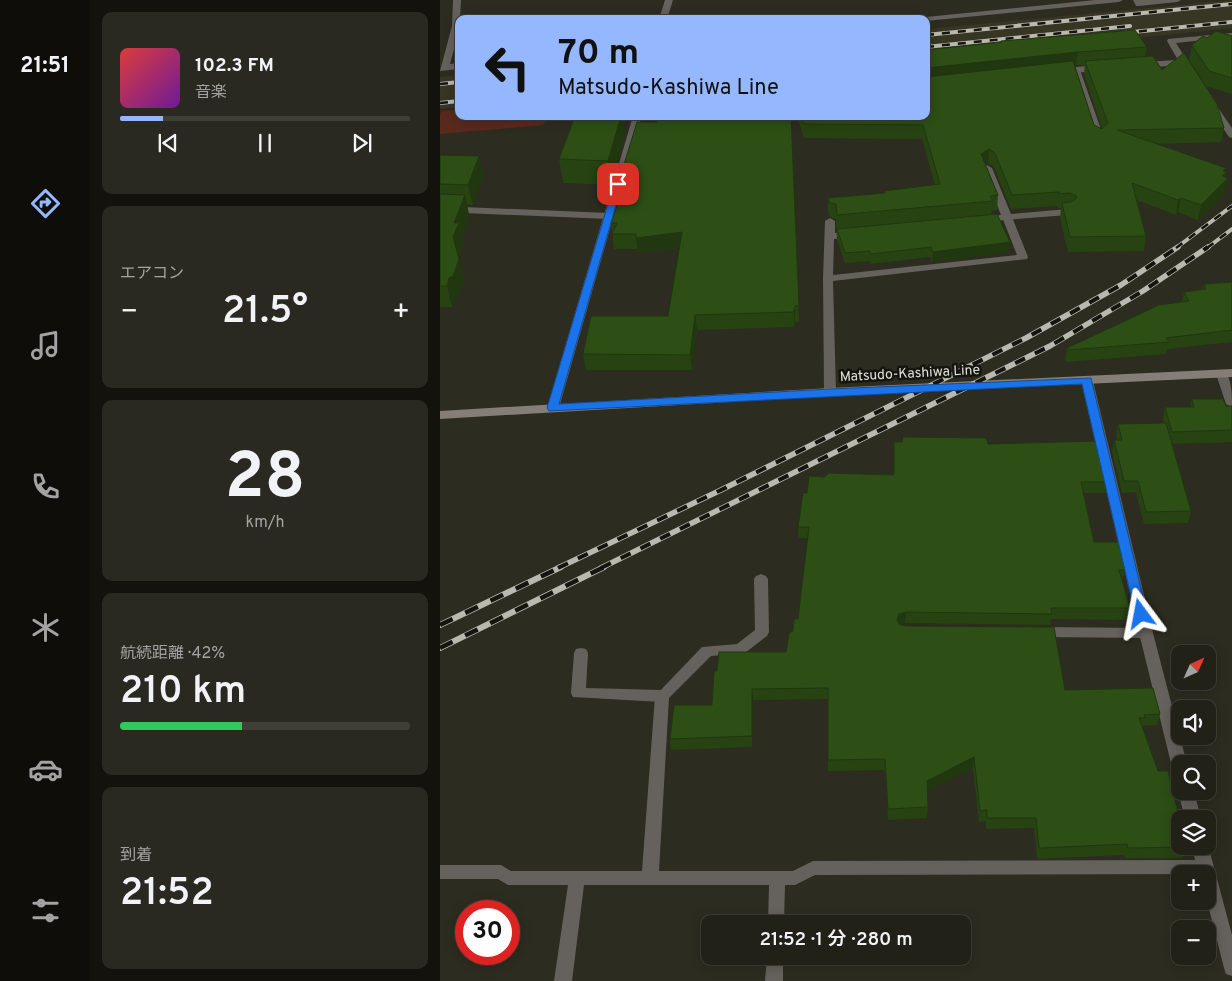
<!DOCTYPE html>
<html lang="ja">
<meta charset="utf-8">
<style>
:root{--surface:#222118;--page:#2a2921;--text:#f1f3f6;--muted:#a2a3a2;--line:#3f3e37;--accent:#94b7fd}
body{margin:0;font-family:Overpass,"Noto Sans JP",sans-serif;background:var(--page);color:var(--text);height:100vh;display:flex;flex-direction:column;font-size:19px;white-space:nowrap}
*{box-sizing:border-box;margin:0}
p{font-size:16px;color:var(--muted)}
.icon{flex:none;width:28px;height:28px;fill:none;stroke:currentColor;stroke-width:2;stroke-linecap:round;stroke-linejoin:round}
.map{position:relative;flex:1;overflow:hidden}
.drawer{display:flex;flex-direction:column;gap:12px;padding:12px;background:#13120d;width:350px}
.drawer>*{flex:none}
.guide{position:absolute;left:15px;top:15px;width:475px;height:105px;border-radius:10px;box-shadow:0 2px 12px #0003,0 0 0 1px var(--line);background:#94b7fd;color:#111;overflow:hidden}
.needle{width:32px;rotate:45deg}
.controls{position:absolute;left:731px;top:645px;display:grid;gap:10px}
.controls a{display:grid;place-items:center;width:45px;height:45px;border-radius:10px;background:var(--surface);box-shadow:0 2px 12px #0003,0 0 0 1px var(--line);font-size:25px}
.speed{position:absolute;left:15px;top:900px;display:flex;gap:10px;font-size:25px;font-weight:700;text-align:center}
.speed>*{display:grid;place-content:center;width:65px;height:65px;border-radius:50%;background:var(--surface);box-shadow:0 2px 12px #0003,0 0 0 1px var(--line);line-height:1}
.speed .limit{border:8px solid #d22;background:#fff;color:#111}
.pin{position:absolute;display:grid;place-items:center;width:42px;height:42px;color:#fff;margin:-21px;border-radius:10px;box-shadow:0 2px 8px #0006}
.me{position:absolute;width:55px;margin:-28px;rotate:347deg;stroke-linejoin:round;filter:drop-shadow(0 0 4px #0008)}
.turn{display:flex;align-items:center;gap:18px;height:105px;padding:0 20px;font-size:22px}
.turn .icon{width:65px;height:65px;stroke-width:2.5}
.turn b{display:block;font-size:35px;line-height:42px}
.big{font-size:38px;font-weight:600;line-height:1.1}
.drawer .card{flex:1;display:flex;flex-direction:column;justify-content:center;gap:8px;min-width:0;padding:0 18px;border-radius:10px;background:var(--page)}
.drawer .dial{align-items:center;gap:0}
.dial b{font-size:65px;line-height:1}
.song{display:flex;align-items:center;gap:15px}
.cover{width:60px;height:60px;border-radius:8px;background:linear-gradient(135deg,hsl(0 70% 55%),hsl(280 70% 35%))}
.played{height:5px;border-radius:2px;background:linear-gradient(90deg,var(--accent) 15%,var(--line) 15%)}
.keys{display:flex;justify-content:space-around;direction:ltr}
.heat{display:flex;justify-content:space-between;align-items:center;font-size:28px;direction:ltr}
.charge{height:8px;border-radius:4px;background:linear-gradient(90deg,#34c759 42%,var(--line) 0)}
.trip{position:absolute;left:261px;top:915px;width:270px;height:50px;border-radius:10px;background:var(--surface);box-shadow:0 2px 12px #0003,0 0 0 1px var(--line);font-weight:600;line-height:50px;text-align:center}
main{display:flex;flex:1;min-height:0}
.tab-bar{display:flex;flex-direction:column;width:90px;justify-content:space-around;align-items:center;background:#0e0d0a;color:var(--muted)}
.tab-bar .icon{width:35px;height:35px}
.tab-bar .current{color:var(--accent)}
.tab-bar b{font-size:22px;color:var(--text)}
.map>svg:first-child{display:block}
</style>
<main>
<nav class="tab-bar">
<b>21:51</b>
<svg class="icon current" aria-label="directions" viewBox="0 0 24 24"><path d="M12 3l9 9-9 9-9-9zM9 14v-3h6M13 9l2 2-2 2"/></svg>
<svg class="icon" aria-label="music" viewBox="0 0 24 24"><path d="M9 18V5l10-2v13"/><circle cx="6" cy="18" r="3"/><circle cx="16" cy="16" r="3"/></svg>
<svg class="icon" aria-label="phone" viewBox="0 0 24 24"><path d="M5 4h4l2 5-3 2q2 4 5 5l2-3 5 2v4C11 20 4 13 5 4z"/></svg>
<svg class="icon" aria-label="climate" viewBox="0 0 24 24"><path d="M12 3v18M4 7l16 10M4 17L20 7"/></svg>
<svg class="icon" aria-label="car" viewBox="0 0 24 24"><path d="M5 17H2v-5l4-1 3-4h7l3 4 3 1v5h-3M9 17h6M6 11h13"/><circle cx="7" cy="17" r="2"/><circle cx="17" cy="17" r="2"/></svg>
<svg class="icon" aria-label="filters" viewBox="0 0 24 24"><path d="M4 7h16M4 17h16"/><circle cx="9" cy="7" r="2"/><circle cx="15" cy="17" r="2"/></svg>
</nav>
<section class="drawer">
<div class="card">
<div class="song"><i class="cover"></i><div><b>102.3 FM</b><p>音楽</p></div></div>
<div class="played"></div>
<div class="keys"><svg class="icon" aria-label="previous" viewBox="0 0 24 24"><path d="M18 5L8 12l10 7zM5 5v14"/></svg><svg class="icon" aria-label="pause" viewBox="0 0 24 24"><path d="M8 5v14M16 5v14"/></svg><svg class="icon" aria-label="next" viewBox="0 0 24 24"><path d="M6 5l10 7-10 7zM19 5v14"/></svg></div>
</div>
<div class="card"><p>エアコン</p>
<div class="heat"><a>−</a><b class="big">21.5°</b><a>+</a></div>
</div>
<div class="card dial"><b>28</b><p>km/h</p></div>
<div class="card"><p>航続距離 · 42%</p><b class="big">210 km</b><div class="charge"></div></div>
<div class="card"><p>到着</p><b class="big">21:52</b></div>
</section>
<div class="map">
<svg width="792" height="981" viewBox="0 0 792 981">
<rect width="100%" height="100%" fill="#2d2c20"/>
<!-- built -->
<g fill="#373523">
<path d="M792 0V28L486 60V29Z"/>
<path d="M19 75V107L0 109V77Z"/>
</g>
<!-- green -->
<path fill="#592a1b" d="M19 110V116H109L103 125 0 134V114L2 111Z"/>
<g fill="none" stroke-linecap="round" stroke-linejoin="round">
<!-- lane -->
<g fill="#65615c" fill-rule="evenodd">
<path d="M636 67 640 70 664 138 662 140 659 141 654 138 633 73 623 74 619 71 623 68Z"/>
<path d="M193 116H202L119 408 117 411H109L107 408Z"/>
<path d="M547 165 552 168 571 214 628 209 633 212 628 215 539 222V218L561 215 542 168Z"/>
<path d="M390 218 395 221V233L414 231 419 234 414 237 394 239 393 278 388 281 383 278 385 221Z"/>
<path d="M600 627 706 628 711 629 713 633 711 637 706 638 600 637 595 636 593 632 595 628Z"/>
<path d="M141 648 146 649 148 653 146 688 222 690 227 692 229 696 227 700 222 702 133 697 131 693 134 653 136 649Z"/>
</g>
<!-- street -->
<g fill="#65615c" fill-rule="evenodd">
<path d="M13 0H21L20 19H19V31L10 64 19 63V69L0 71 12 26Z"/>
<path d="M225 0H233L227 19H219Z"/>
<path d="M655 0H683L679 2 486 21V19H482L486 17Z"/>
<path d="M693 0H741L737 2 699 6H696Z"/>
<path d="M792 33V37L736 43 753 70 752 72H746L741 65 702 68 698 65 702 62 738 60 727 41 728 39Z"/>
<path d="M659 65 663 68 662 70 636 73 632 70 636 67Z"/>
<path d="M771 101 774 102 792 128V138L789 137 767 104Z"/>
<path d="M0 206 169 213 174 216 169 219 0 212Z"/>
<path d="M567 214 572 217 588 257 587 259 393 281 396 392 394 395H386L384 392 383 278 384 276 577 255 562 217Z"/>
<path d="M782 370C792 374 792 397 792 408L786 404 776 374Z"/>
<path d="M647 377 653 381 713 633 747 764H740V773L735 771 732 767 699 633 641 381Z"/>
<path d="M321 574 326 576 328 579 329 632 327 636 305 653 271 656 229 698 219 871H353L373 861 755 860 752 846 768 845 792 935V976L786 974 784 968 767 901 768 874 375 875 355 885H345L344 924H328L329 885H144L132 981H114L128 885H68L58 879H0V865H61L71 871H202L215 696 262 647 297 644 315 630 314 579 316 576Z"/>
<path d="M740 788V791H754L761 819H745L738 791Z"/>
<path d="M327 956H343V981H325Z"/>
</g>
<!-- secondary -->
<path fill="#857e77" fill-rule="evenodd" d="M792 369V377L390 396 0 419V411L390 388Z"/>
<!-- rail-far2 casing -->
<g stroke="#b9b9b0" stroke-width="4">
<g id="rail-far2">
<path d="M683 33 792 22"/>
<path d="M486 35 792 4"/>
<path d="M486 47 690 26"/>
<path d="M0 84 19 82"/>
<path d="M0 103 19 101"/>
<path d="M736 248 792 206"/>
<path d="M767 248 792 229"/>
</g>
</g>
<!-- rail-far1 casing -->
<g stroke="#b9b9b0" stroke-width="5.5">
<g id="rail-far1">
<path d="M118 568 281 490 586 338 681 285 738 247"/>
<path d="M161 568 610 346 703 291 768 247"/>
</g>
</g>
<!-- rail casing -->
<g stroke="#b9b9b0" stroke-width="6">
<g id="rail">
<path d="M0 625 121 567"/>
<path d="M0 648 164 567"/>
</g>
</g>
<!-- rail-far2 -->
<use href="#rail-far2" stroke="#15140f" stroke-width="2.5" stroke-dasharray="8" stroke-linecap="butt"/>
<!-- rail-far1 -->
<use href="#rail-far1" stroke="#15140f" stroke-width="4" stroke-dasharray="11" stroke-linecap="butt"/>
<!-- rail -->
<use href="#rail" stroke="#15140f" stroke-width="4.5" stroke-dasharray="14" stroke-linecap="butt"/>
</g>
<!-- wall -->
<g fill="#274312" fill-rule="evenodd">
<path d="M792 36V94L766 86 749 60 752 45 767 38Z"/>
<path d="M561 41 707 47 705 56 722 70 784 128 781 142 715 144 786 172 785 177V193L758 220 738 212 736 215 697 200 706 236 704 251 628 252 620 218 621 208H618L617 206 571 209 554 167 548 163 546 165 558 195 557 210H552L551 214 570 242 569 252 492 262 490 257 430 264V261L405 263 397 240 396 219 390 217 388 212V198L444 194V191L495 185 482 139 364 138 357 116H486ZM635 65H645L644 74 662 128V129L654 125Z"/>
<path d="M215 116H351L359 322H355L354 327 257 330 252 370H146L143 354 228 316 239 248 198 253 197 249H174L171 223 184 186 182 171 216 122Z"/>
<path d="M185 136 171 185 123 183 119 159Z"/>
<path d="M0 155 43 176 33 205H27L29 215 22 236 24 244 18 256 24 280 18 297 14 299 12 307H0Z"/>
<path d="M792 282V342L727 349 726 354 626 362 625 360 627 348 742 302 744 292 762 290 764 284Z"/>
<path d="M752 399 786 406H792V442L731 444 751 511 748 523 704 524 696 492 682 493 672 452 674 440H677L676 436 678 424 724 423 723 419 725 407H750Z"/>
<path d="M548 444 667 482 665 493H644L654 542 685 570 682 581 690 608 687 620 611 619 610 625 465 623 460 625 625 690 720 714 717 725 703 726 702 727 746 847 743 858H685L684 855 597 859 594 828 546 829V821L539 822 533 768 487 791 488 807 487 818 448 820 445 770 388 771V699L313 700 312 747 231 750 230 739 272 705 277 671 346 652 353 631 358 619 368 538H358V527L367 493 384 477 453 475Z"/>
</g>
<!-- shaded-wall -->
<g fill="#20370f">
<path d="M638 52 636 65 486 81V68Z"/>
<path d="M181 116H183L185 136 171 185 168 161Z"/>
<path d="M549 149 548 163 540 169 541 154Z"/>
<path d="M39 156 43 176 33 205 28 185Z"/>
<path d="M786 168 783 184 788 178 785 193 758 220 761 205 783 171Z"/>
<path d="M25 195 29 215 22 236 24 244 17 258 13 237 14 223Z"/>
<path d="M741 198 738 212 736 215 738 200Z"/>
<path d="M242 232 243 247 198 253 196 238Z"/>
<path d="M570 242 569 252 492 262 493 252Z"/>
<path d="M19 259 24 280 18 297 14 299 12 307 7 286 9 278Z"/>
<path d="M355 306V322L354 327V312Z"/>
<path d="M255 315 257 330 252 370 250 355Z"/>
<path d="M466 612 465 623 458 625 457 620 459 614Z"/>
<path d="M312 689 313 700 312 747Z"/>
<path d="M534 757 533 768 486 792 487 781Z"/>
</g>
<!-- building -->
<g fill="#2d4e15" stroke="#20370f">
<path d="M695 30 707 47 638 52 486 68V69V50L562 42 561 41Z"/>
<path d="M776 31 792 36V78L769 71 752 45 763 36 767 38Z"/>
<path d="M744 53 777 104 784 128 677 130 786 168 783 171 786 172 782 176 788 178 761 205 741 198 738 200 692 183 706 236 630 237 622 203 631 202 637 198 636 196 630 193 619 194V192L572 195 555 153 549 149 541 154 558 195 550 196 553 201 397 215 396 204 390 203 388 198 445 193 444 191 500 184 483 125 364 124 361 116H486V77L633 61 654 125 662 129 668 123 645 61 713 56 722 70Z"/>
<path d="M135 116H181L168 161 119 159Z"/>
<path d="M216 116H351L359 306H355L354 312 255 315 250 355 143 354 151 316H228L242 232 196 238V234H172L177 223H171L189 171H182L197 122H217Z"/>
<path d="M0 155 39 156 28 185 0 184Z"/>
<path d="M0 194 25 195 14 223H19L13 237 19 259 13 276 9 278 7 286H0Z"/>
<path d="M557 214 570 242 493 252 491 247 431 254 430 251 405 253 397 229Z"/>
<path d="M792 282V330L726 338 729 342 628 350 627 348 719 305 749 301 744 292 766 289 764 284Z"/>
<path d="M752 399H783L786 406H792V430L732 432 725 407H754Z"/>
<path d="M726 423 751 511 706 512 698 481H684L674 440H682L678 424Z"/>
<path d="M463 437 546 438 548 444 658 441 667 482H641L654 542H679L685 570H679L690 608H611L612 614 466 612 459 614 457 620 460 625 466 626 614 627 625 690 713 688 720 714 704 715 705 718H699L718 771H728L740 821V846H746V847L688 848 687 844 599 848 596 818H547V810L540 811 534 757 487 781 488 807 448 809 445 759 388 760V688L312 689V736L230 739 234 705H272L274 671H277L279 652H346L349 633 353 631 354 619H358L369 527H358L363 493H367L369 476 384 477 389 473 454 475V442H462Z"/>
</g>
<!-- route -->
<path fill="#1a73e8" stroke="#114b97" d="M178 181 182 184 119 404 390 389 651 378 707 614 706 617H697L695 614 642 384 109 411 107 408 174 184Z"/>
<g text-anchor="middle" dominant-baseline="central" stroke-width="5" stroke-linejoin="round" paint-order="stroke">
<!-- street labels -->
<g font-size="14" fill="#e0e0d8" stroke="#15140f">
<text transform="translate(470 374) rotate(-3)">Matsudo-Kashiwa Line</text>
</g>
</g>
</svg>
<div class="controls">
<a><svg class="needle" viewBox="-14 -14 28 28"><path d="M0-13l5 13h-10z" fill="#e53935"/><path d="M0 13l5-13h-10z" fill="#a2a3a2"/></svg></a>
<a><svg class="icon" aria-label="sound" viewBox="0 0 24 24"><path d="M4 9h4l5-4v14l-5-4H4zM17 9q2 3 0 6"/></svg></a>
<a><svg class="icon" aria-label="search" viewBox="0 0 24 24"><circle cx="10" cy="10" r="6"/><path d="M15 15l6 6"/></svg></a>
<a><svg class="icon" aria-label="layers" viewBox="0 0 24 24"><path d="M12 4l9 5-9 5-9-5zM3 14l9 5 9-5"/></svg></a>
<a>+</a>
<a>−</a>
</div>
<div class="speed"><div class="limit">30</div></div>
<div class="pin" style="left:178px;top:184px;background:#d93025"><svg class="icon" aria-label="arrive" viewBox="0 0 24 24"><path d="M6 21V4h12l-3 4 3 4H6"/></svg></div>
<svg class="me" style="left:701px;top:614px" viewBox="-20 -20 40 40"><path d="M0-17L14 15 0 8-14 15z" fill="#1a73e8" stroke="#fff" stroke-width="4"/></svg>
<div class="trip">21:52 · 1 分 · 280 m</div>
<div class="guide">
<div class="turn"><svg class="icon" aria-label="left" viewBox="0 0 24 24"><path d="M17 20v-9H6M10 6l-5 5 5 5"/></svg><div><b>70 m</b>Matsudo-Kashiwa Line</div></div>
</div>
</div>
</main>
